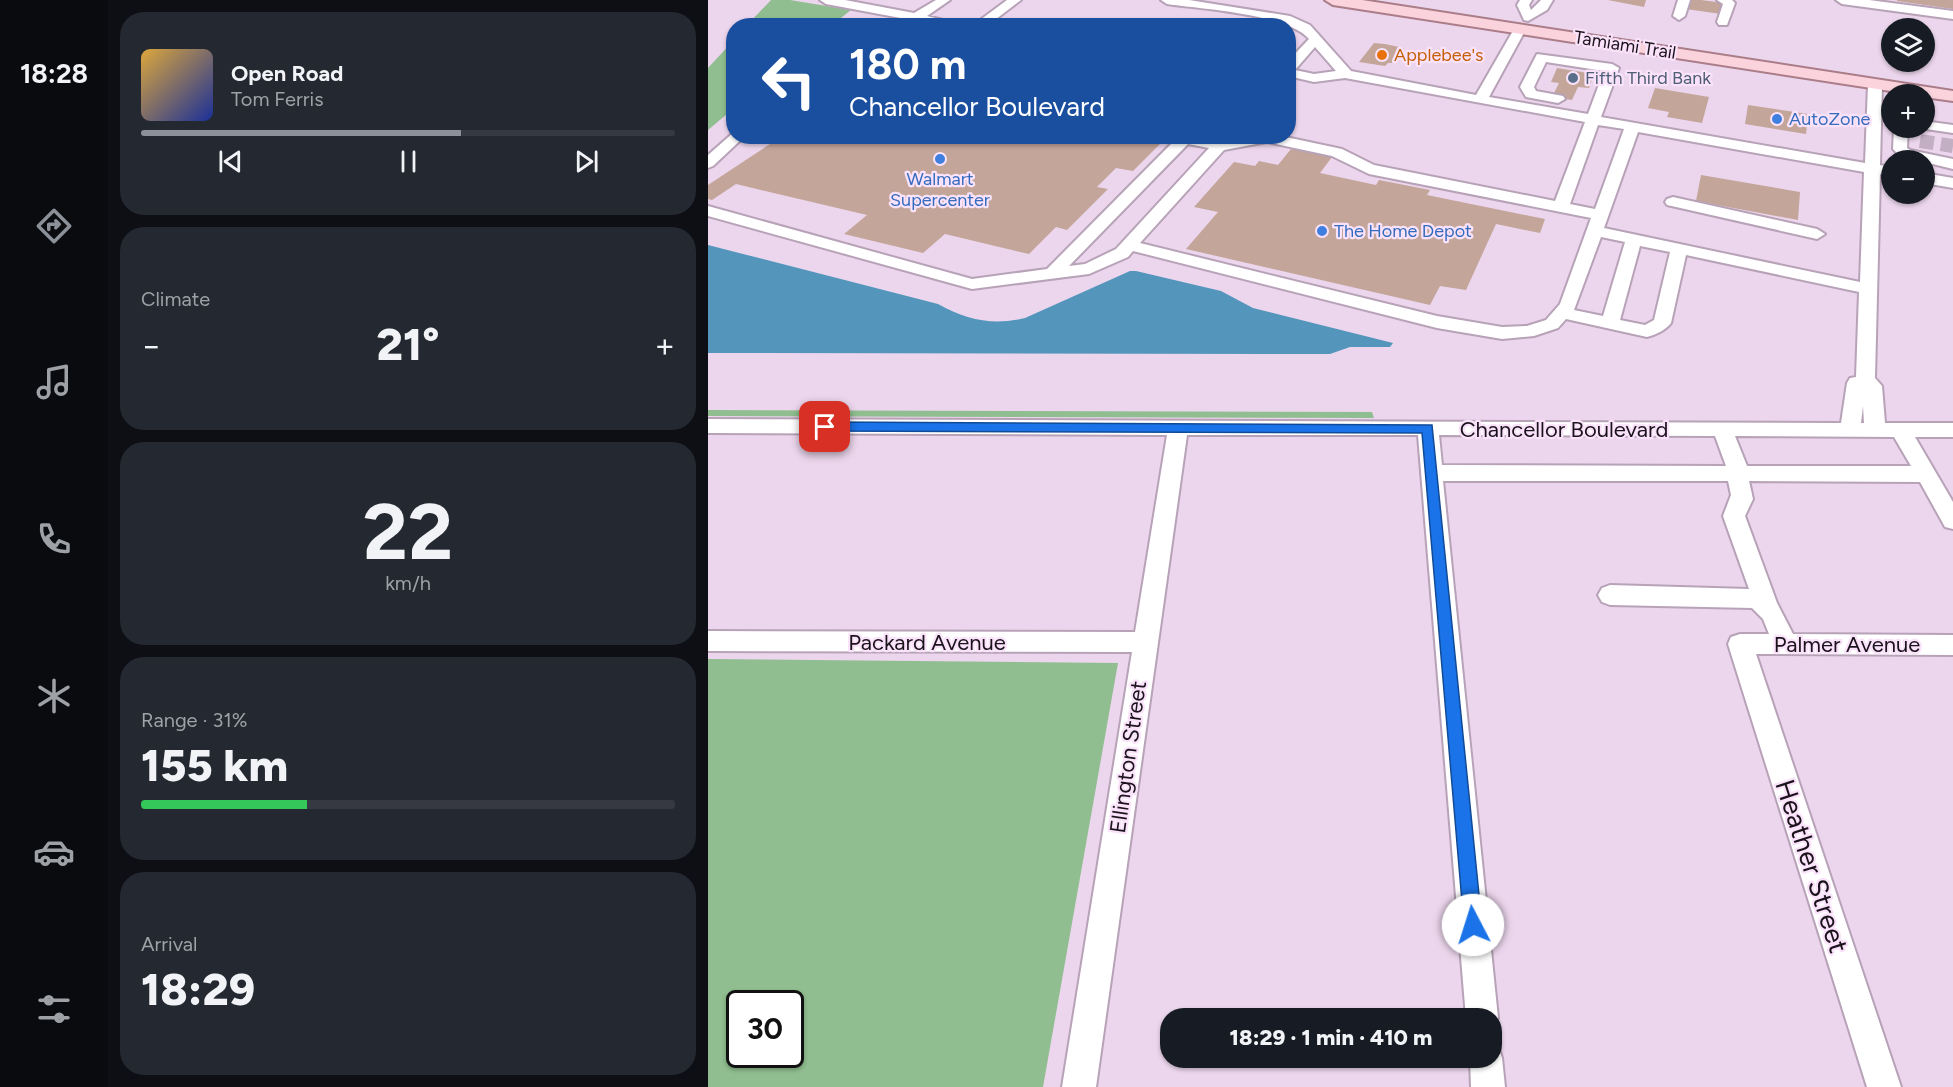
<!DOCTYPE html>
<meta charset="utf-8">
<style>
:root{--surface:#171b24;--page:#242831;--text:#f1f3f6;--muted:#9ea1a6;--line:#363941;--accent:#8c9099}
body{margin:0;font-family:Figtree,sans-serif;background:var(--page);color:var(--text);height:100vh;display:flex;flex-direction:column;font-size:22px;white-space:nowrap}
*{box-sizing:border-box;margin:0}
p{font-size:20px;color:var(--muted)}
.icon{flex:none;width:33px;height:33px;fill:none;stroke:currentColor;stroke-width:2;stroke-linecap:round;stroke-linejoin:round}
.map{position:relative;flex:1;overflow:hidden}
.sheet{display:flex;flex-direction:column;gap:12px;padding:12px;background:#0d0f14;width:600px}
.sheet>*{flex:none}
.banner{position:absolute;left:18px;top:18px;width:570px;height:126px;border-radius:24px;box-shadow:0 2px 4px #0004;background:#1a4fa0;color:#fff;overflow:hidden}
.fabs{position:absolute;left:1173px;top:18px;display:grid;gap:12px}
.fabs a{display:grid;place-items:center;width:54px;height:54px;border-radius:50%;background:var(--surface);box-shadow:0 2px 4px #0004;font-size:30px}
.speed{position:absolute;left:18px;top:990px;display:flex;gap:12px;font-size:30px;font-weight:700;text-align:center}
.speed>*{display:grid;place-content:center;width:78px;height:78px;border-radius:50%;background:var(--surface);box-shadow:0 2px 4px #0004;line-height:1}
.speed .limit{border:3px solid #111;border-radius:9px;background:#fff;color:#111}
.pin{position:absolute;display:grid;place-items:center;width:51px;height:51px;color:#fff;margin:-26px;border-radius:12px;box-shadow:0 3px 9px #0006}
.me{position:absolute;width:66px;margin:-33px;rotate:355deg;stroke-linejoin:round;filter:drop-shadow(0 0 4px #0008)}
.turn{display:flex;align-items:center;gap:21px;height:126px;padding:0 24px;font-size:27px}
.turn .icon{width:78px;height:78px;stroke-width:2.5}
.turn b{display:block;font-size:42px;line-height:51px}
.big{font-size:45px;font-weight:800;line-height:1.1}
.sheet .widget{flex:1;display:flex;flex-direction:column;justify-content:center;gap:9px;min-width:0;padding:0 21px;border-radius:24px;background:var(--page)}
.sheet .dial{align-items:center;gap:0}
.dial b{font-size:78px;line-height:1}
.song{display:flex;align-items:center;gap:18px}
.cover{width:72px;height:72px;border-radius:9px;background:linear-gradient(135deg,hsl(40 70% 55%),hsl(230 70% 35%))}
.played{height:6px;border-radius:3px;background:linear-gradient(90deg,var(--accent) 60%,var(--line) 60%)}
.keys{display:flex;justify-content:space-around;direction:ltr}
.heat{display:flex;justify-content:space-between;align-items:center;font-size:33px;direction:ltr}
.charge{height:9px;border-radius:4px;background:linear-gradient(90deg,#34c759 31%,var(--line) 0)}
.trip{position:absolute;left:452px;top:1008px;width:342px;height:60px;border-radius:24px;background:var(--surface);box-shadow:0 2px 4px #0004;font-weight:800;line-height:60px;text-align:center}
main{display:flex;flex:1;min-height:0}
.tabs{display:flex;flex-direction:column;width:108px;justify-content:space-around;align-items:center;background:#090b0e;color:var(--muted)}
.tabs .icon{width:42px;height:42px}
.tabs .current{color:var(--accent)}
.tabs b{font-size:27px;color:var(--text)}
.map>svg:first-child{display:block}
</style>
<main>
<nav class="tabs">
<b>18:28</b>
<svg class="icon current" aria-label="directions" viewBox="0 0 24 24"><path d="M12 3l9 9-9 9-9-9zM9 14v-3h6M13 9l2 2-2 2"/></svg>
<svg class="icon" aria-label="music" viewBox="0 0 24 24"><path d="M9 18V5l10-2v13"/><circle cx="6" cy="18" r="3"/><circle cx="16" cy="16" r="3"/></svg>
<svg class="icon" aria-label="phone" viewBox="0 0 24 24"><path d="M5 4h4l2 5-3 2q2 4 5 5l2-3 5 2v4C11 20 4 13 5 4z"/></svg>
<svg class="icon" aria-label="climate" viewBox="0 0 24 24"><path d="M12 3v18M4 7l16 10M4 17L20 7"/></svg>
<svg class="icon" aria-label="car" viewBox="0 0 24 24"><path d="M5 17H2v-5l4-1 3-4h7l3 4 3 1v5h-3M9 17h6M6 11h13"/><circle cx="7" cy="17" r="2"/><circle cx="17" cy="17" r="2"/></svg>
<svg class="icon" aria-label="filters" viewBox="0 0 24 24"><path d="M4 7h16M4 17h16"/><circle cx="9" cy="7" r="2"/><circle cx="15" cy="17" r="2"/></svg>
</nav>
<section class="sheet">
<div class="widget">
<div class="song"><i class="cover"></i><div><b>Open Road</b><p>Tom Ferris</p></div></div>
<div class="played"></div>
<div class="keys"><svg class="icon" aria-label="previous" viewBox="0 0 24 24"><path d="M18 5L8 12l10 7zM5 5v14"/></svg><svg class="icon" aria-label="pause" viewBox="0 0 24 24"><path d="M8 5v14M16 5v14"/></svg><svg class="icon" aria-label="next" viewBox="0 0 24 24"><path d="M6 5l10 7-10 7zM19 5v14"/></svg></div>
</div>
<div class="widget"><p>Climate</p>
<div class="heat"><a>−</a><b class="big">21°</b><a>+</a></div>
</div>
<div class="widget dial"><b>22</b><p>km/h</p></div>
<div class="widget"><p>Range · 31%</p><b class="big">155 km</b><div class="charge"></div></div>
<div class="widget"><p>Arrival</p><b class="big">18:29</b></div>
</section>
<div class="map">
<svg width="1245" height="1087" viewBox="0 0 1245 1087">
<rect width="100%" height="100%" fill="#ecd6ed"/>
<!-- green -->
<g fill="#90be90" fill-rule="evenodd">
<path d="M63 0H82L143 10 124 25H39Z"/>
<path d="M25 41V109L0 130V68Z"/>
<path d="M0 410 664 412 666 418 0 416Z"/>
<path d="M0 659 410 663 335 1087H0ZM32 1004H82V1054H32Z"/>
</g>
<!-- water -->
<path fill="#5395bb" d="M0 245 230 304C259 320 285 326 317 318L422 271H428L513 291 545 308 685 343 682 347H642L622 354 0 353Z"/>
<!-- building -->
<g fill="#c3a59a">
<path d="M900 0H938L936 7Z"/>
<path d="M981 0H993L1016 3 1013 14 978 9Z"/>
<path d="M1189 0H1245V9L1189 1Z"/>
<path d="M666 43 677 44 696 48 684 63H680L677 66 651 62Z"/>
<path d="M849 68 886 74 881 88 870 87 864 100 844 97 851 83 843 82Z"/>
<path d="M947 88 1001 97 994 123 959 117 961 112 940 108Z"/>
<path d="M1040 105 1100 114 1098 134 1037 124Z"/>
<path d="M74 136H404L402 139 431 144 438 138 450 140 448 143 452 144 425 171 408 168 389 187 400 189 359 230 348 227 321 254 237 234 215 253 136 234 159 215 28 184 4 200 0 199V185Z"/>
<path d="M583 149 624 157 612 173 668 185 671 180 722 190 719 195 837 219 832 233 788 224 758 290 732 286 722 305 478 249 510 212 486 207 526 162 547 166 551 161 570 165Z"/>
<path d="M993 175 1092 192 1090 220 988 201Z"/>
</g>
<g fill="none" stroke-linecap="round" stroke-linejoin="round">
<!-- minor-tunnel -->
<path stroke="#c2afc3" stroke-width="14" stroke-dasharray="14 7" stroke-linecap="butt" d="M1212 141 1245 146"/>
<!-- minor casing -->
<g stroke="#b7a2b8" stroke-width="4">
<g id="minor">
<path d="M112 0H137L206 13 228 0H242L219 16 259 26C243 26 229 24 214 22 209 22 205 24 200 23L198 19 118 4Z"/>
<path d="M299 0H313L279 26H264Z"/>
<path d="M453 0H481L582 16 602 25 643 71 768 95 806 29 812 25 818 29 781 97 880 114 896 71 838 62 826 87 828 91 855 96 857 99 850 103 818 97 812 87 829 54 904 64 911 68 893 117 1157 163 1160 84 1167 80 1174 84 1172 165 1184 167V176L1172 174 1167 378 1174 386 1177 423H1245V437H1207L1245 502V529L1237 527 1212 482 1041 481 1045 499 1037 516 1069 603 1085 634 1245 635V655L1048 654 1193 1087H1159L1020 644 1023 637 1032 634H1061L1055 619 1044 608 902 605 894 602 890 595 894 588 902 585 1041 589 1015 516 1023 495 1020 481H735L790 1018 783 1030V1018H758L710 435H479L388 1087H354L424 652 0 651V631L427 632 459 435 0 433V419L1133 423 1139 383 1142 378 1148 377 1151 292 978 255 963 323C958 330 947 335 939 337L858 319 850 328 826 336 794 339 729 328 425 251 420 257 381 274 264 289 0 216V206L264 279 339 269 466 141 457 136H487L508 141 512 136H527L525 139 542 136H573L634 149 666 165 847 201 877 122 637 78 606 82 580 76V61L601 39C580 14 493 9 459 4ZM607 47 628 71 606 74 587 70ZM890 125 916 129 887 209 862 204ZM930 132 1156 172 1152 282 896 228ZM559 142 624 156 661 174 883 218 852 304 838 320 819 326 794 327 729 316 432 243 516 150ZM480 144 501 148 408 249 377 264 361 266ZM893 237 917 242 895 316 866 310ZM932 246 962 252 946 320 937 325 912 320ZM1155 406 1156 423H1153ZM731 435 1007 436 1018 466 734 465ZM1027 436 1186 437 1203 466H1039Z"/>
<path d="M812 0H824L821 5 823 10 833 0H845L839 10 820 21 816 20 809 5Z"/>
<path d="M970 0H982L977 16 971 20 965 16Z"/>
<path d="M1009 0H1024L1027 3 1019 25H1011L1009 22 1015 4Z"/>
<path d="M1128 0H1161L1245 11V19L1134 4Z"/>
<path d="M1216 121 1245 125V133L1211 128H1216Z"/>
<path d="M1186 128H1200L1199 148 1202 150 1245 159V169L1192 156 1185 149Z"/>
<path d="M25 133 26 136H37L5 166 0 168V155Z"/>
<path d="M1216 173 1245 178V188L1216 183Z"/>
<path d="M965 197 1109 229 1117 234 1109 239 959 205 957 202 959 199Z"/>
<path d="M783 1044 790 1046 794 1058 797 1087H763L762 1058H783Z"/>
</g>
</g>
<!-- major casing -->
<g stroke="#aa7d89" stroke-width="4">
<path id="major" d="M617 0H654L1245 91V101L1216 97V94H1202L625 5Z"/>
</g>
<!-- minor -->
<use href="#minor" fill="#fff" fill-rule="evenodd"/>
<!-- major -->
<use href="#major" fill="#fad3dc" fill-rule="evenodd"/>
</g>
<!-- route -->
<path fill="#1a73e8" stroke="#114b97" stroke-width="1.5" d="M117 422 724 425 774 925 772 931 765 934 759 931 756 925 714 433 117 431 111 427Z"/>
<!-- markers -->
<circle fill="#e8710a" stroke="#fae3fa" stroke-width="2" cx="674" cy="55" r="6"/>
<circle fill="#5c6f8a" stroke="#fae3fa" stroke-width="2" cx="865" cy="78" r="6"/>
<g fill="#3f7fe0" stroke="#fae3fa" stroke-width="2">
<circle cx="1069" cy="119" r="6"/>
<circle cx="232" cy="159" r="6"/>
<circle cx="614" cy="231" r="6"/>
</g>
<g text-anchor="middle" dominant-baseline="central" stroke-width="4.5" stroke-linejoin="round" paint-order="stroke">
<!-- far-street labels -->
<g font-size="18" fill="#1b131b" stroke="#fae3fa">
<text transform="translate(917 45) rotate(9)">Tamiami Trail</text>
</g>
<!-- far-food labels -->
<g font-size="18" fill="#c56008" stroke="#fae3fa" text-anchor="start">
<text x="686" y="55">Applebee's</text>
</g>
<!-- far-service labels -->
<g font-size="18" fill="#4e5e75" stroke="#fae3fa" text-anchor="start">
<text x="877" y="78">Fifth Third Bank</text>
</g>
<!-- far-shop labels -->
<g font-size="18" fill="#366cbe" stroke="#fae3fa" text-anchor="start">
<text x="1081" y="119">AutoZone</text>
<text x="232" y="179" text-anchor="middle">Walmart<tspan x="232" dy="21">Supercenter</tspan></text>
<text x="626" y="231">The Home Depot</text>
</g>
<!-- street labels -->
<g font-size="22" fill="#1b131b" stroke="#fae3fa">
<text x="856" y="429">Chancellor Boulevard</text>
<text x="219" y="642">Packard Avenue</text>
<text x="1139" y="644">Palmer Avenue</text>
<text transform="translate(420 757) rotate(-82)">Ellington Street</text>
</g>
<!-- near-street labels -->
<g font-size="27" fill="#1b131b" stroke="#fae3fa">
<text transform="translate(1104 866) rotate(72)">Heather Street</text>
</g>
</g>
</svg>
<div class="fabs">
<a><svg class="icon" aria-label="layers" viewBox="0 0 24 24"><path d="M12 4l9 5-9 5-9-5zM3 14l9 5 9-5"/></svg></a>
<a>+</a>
<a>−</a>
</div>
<div class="speed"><div class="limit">30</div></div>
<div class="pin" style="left:117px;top:427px;background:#d93025"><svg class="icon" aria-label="arrive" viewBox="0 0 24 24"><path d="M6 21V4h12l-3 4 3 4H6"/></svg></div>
<svg class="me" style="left:765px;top:925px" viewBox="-20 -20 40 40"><circle r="19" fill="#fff"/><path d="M0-13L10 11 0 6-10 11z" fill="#1a73e8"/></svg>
<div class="trip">18:29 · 1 min · 410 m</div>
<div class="banner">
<div class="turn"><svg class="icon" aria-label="left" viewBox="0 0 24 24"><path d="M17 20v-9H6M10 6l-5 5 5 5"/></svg><div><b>180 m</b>Chancellor Boulevard</div></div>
</div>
</div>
</main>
